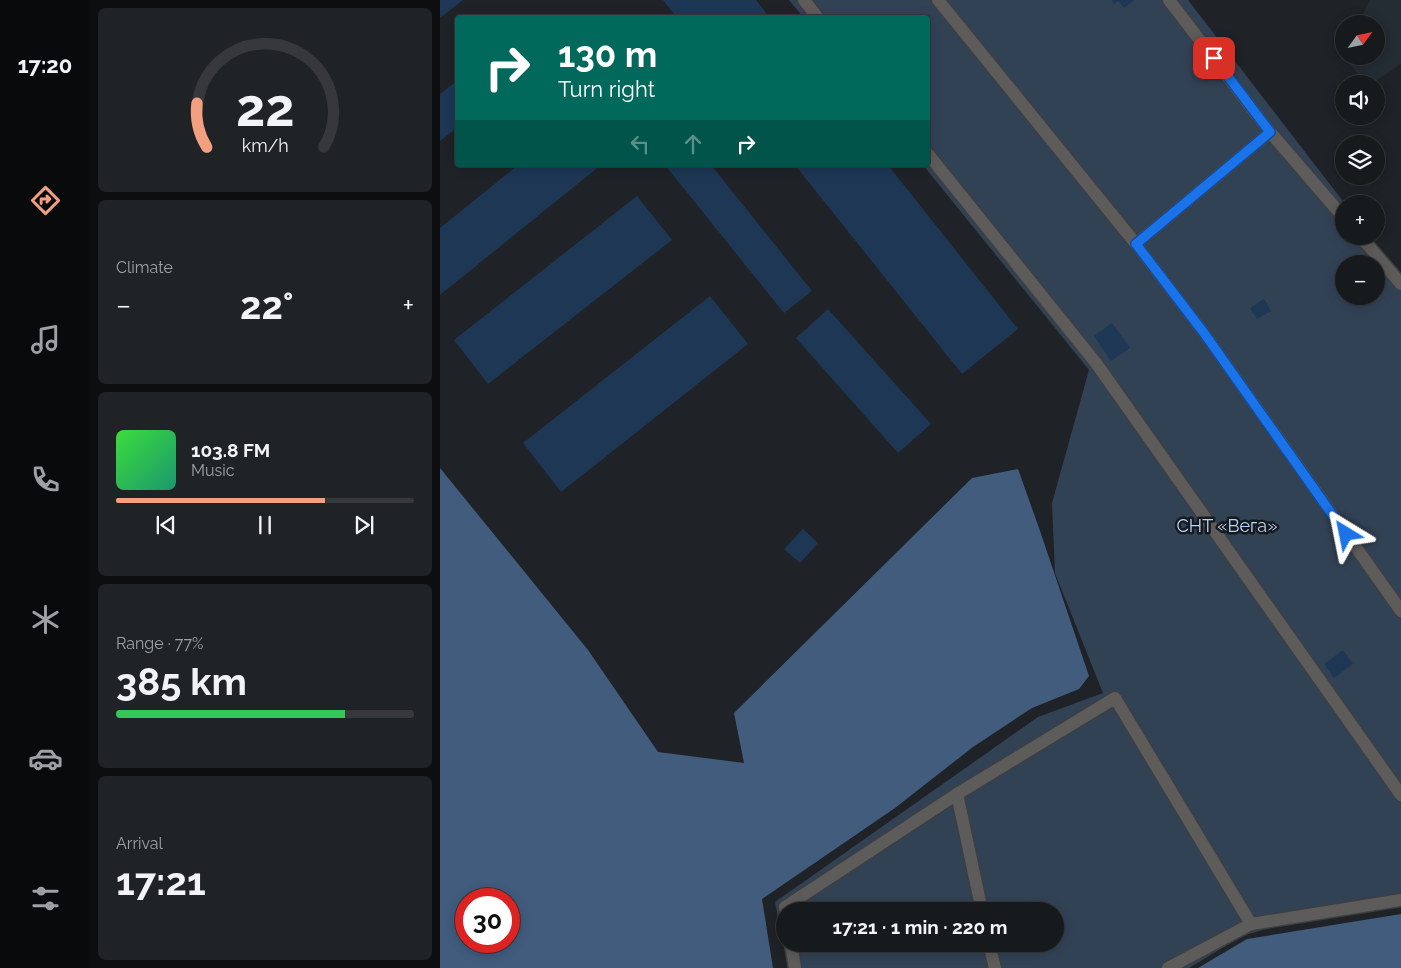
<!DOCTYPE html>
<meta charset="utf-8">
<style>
:root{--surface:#171a1d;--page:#202326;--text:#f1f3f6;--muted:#9ea1a4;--line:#36383b;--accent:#f2a07f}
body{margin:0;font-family:Raleway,sans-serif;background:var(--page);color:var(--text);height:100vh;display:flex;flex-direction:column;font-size:19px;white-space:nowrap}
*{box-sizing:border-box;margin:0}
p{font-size:16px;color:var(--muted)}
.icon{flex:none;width:28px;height:28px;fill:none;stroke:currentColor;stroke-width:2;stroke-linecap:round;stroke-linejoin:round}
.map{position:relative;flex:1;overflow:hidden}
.side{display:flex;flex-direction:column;gap:8px;padding:8px;background:#0d0e10;width:350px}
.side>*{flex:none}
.hud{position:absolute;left:15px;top:15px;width:475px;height:152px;border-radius:5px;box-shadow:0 2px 12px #0003,0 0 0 1px var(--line);background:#00695c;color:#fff;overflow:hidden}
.needle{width:32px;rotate:57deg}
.controls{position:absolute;left:895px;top:15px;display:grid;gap:10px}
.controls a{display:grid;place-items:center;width:50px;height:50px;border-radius:50%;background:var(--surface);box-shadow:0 2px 12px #0003,0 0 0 1px var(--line);font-size:25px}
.speed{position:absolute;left:15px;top:888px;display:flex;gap:10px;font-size:25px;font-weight:700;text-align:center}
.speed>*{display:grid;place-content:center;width:65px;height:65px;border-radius:50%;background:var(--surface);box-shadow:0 2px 12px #0003,0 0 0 1px var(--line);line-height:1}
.speed .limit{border:8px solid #d22;background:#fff;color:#111}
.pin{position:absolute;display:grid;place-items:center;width:42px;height:42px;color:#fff;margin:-21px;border-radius:10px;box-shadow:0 2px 8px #0006}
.me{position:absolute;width:55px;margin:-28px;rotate:325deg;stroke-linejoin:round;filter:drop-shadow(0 0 4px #0008)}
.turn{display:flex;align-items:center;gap:18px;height:105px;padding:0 20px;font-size:22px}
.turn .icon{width:65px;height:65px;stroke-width:2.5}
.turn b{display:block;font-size:35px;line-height:42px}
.lanes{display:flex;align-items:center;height:48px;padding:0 20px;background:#0003;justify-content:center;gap:25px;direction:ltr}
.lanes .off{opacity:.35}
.big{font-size:38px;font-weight:700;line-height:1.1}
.side .widget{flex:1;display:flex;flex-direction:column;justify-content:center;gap:8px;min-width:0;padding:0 18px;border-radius:8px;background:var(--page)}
.side .dial{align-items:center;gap:0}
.dial svg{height:130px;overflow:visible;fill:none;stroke:var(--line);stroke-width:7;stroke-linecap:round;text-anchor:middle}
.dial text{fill:var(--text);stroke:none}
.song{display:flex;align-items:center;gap:15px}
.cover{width:60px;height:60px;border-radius:8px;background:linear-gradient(135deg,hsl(120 70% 55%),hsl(160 70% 35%))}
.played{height:5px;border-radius:2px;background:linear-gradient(90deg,var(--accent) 70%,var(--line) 70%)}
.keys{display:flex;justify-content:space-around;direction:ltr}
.heat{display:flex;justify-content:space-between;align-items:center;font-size:28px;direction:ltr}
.charge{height:8px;border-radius:4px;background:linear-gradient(90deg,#34c759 77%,var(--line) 0)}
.trip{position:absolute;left:336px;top:902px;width:288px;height:50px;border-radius:25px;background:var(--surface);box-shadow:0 2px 12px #0003,0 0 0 1px var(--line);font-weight:700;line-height:50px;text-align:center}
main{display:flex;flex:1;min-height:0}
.tabs{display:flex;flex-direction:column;width:90px;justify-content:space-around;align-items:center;background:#090a0c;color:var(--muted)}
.tabs .icon{width:35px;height:35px}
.tabs .selected{color:var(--accent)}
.tabs b{font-size:22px;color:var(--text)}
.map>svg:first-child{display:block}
</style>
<main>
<nav class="tabs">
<b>17:20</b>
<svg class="icon selected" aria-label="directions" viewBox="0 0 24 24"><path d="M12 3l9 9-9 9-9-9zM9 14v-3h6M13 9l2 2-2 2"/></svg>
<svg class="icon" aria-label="music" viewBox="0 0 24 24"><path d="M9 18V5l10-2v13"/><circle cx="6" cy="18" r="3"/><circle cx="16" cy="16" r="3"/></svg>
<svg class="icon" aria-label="phone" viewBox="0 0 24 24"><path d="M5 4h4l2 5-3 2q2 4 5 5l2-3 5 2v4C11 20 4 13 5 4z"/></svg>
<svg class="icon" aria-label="climate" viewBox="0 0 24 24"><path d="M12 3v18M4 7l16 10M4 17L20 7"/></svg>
<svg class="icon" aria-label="car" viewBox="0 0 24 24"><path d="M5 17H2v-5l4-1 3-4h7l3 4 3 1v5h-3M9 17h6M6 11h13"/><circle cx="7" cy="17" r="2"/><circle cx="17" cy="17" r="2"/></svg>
<svg class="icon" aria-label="filters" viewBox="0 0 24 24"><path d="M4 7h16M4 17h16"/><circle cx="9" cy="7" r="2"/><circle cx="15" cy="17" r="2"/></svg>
</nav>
<section class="side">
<div class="widget dial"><svg viewBox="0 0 100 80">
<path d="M14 69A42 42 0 1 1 86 69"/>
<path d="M14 69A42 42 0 0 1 8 42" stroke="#f2a07f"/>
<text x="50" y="56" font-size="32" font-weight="700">22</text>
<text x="50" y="72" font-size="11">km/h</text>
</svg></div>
<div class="widget"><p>Climate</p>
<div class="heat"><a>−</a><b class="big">22°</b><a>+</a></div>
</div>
<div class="widget">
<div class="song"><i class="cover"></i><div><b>103.8 FM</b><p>Music</p></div></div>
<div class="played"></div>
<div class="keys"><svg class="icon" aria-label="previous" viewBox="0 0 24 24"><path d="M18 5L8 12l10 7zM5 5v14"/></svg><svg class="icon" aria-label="pause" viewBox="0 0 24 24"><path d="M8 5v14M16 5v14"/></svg><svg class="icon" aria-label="next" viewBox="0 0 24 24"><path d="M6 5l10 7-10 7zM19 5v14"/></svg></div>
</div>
<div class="widget"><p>Range · 77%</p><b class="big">385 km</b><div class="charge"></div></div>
<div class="widget"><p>Arrival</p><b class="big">17:21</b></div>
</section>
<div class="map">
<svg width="961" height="968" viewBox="0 0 961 968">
<rect width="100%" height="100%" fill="#1f2327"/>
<!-- built -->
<path fill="#242c34" d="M930 0H961V64L931 84H926L904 56H936V24H918Z"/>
<!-- green -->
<path fill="#324255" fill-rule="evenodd" d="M349 0H748L905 204 904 236H930L961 277V905L836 926 802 936 749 968H348L335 902 598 717 663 693 615 573 612 503 649 370 483 165H488V18L363 17ZM904 264H936V296H904ZM345 911H615V944H345Z"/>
<!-- forest -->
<g fill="#415c7d" fill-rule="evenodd">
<path d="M0 468 148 650 218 752 304 763 294 713 532 478 578 469 599 528 649 676 639 689 592 708 533 747 455 808 322 899 333 968H0ZM26 899H69V941H26Z"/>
<path d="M961 914V968H758L807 939Z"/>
</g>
<!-- building -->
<g fill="#1d3755">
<path d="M0 0H23L0 18Z"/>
<path d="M223 0H316L330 18H237Z"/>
<path d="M672 0H694L684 8 678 1 674 4Z"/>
<path d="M18 80V127L0 141V94Z"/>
<path d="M78 165H161L0 295V228Z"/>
<path d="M225 165H271L372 291 344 313Z"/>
<path d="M355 165H448L578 329 522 374Z"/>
<path d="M197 196 232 240 48 384 14 340Z"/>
<path d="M270 296 308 344 121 492 83 443Z"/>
<path d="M824 299 831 311 817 319 810 308Z"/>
<path d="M388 309 491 424 458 453 356 338Z"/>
<path d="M672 323 690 348 671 361 654 336Z"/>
<path d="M363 529 378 543 360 563 344 549Z"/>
<path d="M903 650 913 664 894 678 884 664Z"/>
</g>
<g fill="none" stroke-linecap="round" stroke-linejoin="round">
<!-- street casing -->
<g stroke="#3c3f43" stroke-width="15">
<g id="street">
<path d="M364 0 378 18"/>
<path d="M498 0 696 244 764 333 961 611"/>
<path d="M729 0 830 132 904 218"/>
<path d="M488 154 656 363 961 795"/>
<path d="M920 236 961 284"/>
<path d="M696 244 830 132"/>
<path d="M346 911 345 907 517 794"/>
<path d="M542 911 517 794 675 698 811 924"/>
<path d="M351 944 355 968"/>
<path d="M549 944 555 968"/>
<path d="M728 968 811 924 961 900"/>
</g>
</g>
<!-- street -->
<use href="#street" stroke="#5e5c5a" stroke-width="12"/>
</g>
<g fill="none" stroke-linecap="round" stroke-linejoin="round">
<!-- route casing -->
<g stroke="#114b97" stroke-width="12">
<path id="route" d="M774 58 830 132 696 244 764 333 906 534"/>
</g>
<!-- route -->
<use href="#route" stroke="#1a73e8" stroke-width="9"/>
</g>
<g text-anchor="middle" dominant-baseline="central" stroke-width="5" stroke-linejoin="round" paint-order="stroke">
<!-- park labels -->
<g font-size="18" fill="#b8d3f5" stroke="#16191d">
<text x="787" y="525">СНТ «Вега»</text>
</g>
</g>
</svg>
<div class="controls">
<a><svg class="needle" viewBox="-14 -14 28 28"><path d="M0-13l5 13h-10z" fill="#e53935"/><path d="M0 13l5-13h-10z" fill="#9ea1a4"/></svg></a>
<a><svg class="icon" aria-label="sound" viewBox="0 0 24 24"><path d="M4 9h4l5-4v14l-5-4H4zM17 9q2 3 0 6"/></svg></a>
<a><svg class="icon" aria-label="layers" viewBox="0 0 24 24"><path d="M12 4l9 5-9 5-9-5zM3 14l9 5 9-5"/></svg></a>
<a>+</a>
<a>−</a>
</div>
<div class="speed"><div class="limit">30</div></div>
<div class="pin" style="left:774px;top:58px;background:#d93025"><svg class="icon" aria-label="arrive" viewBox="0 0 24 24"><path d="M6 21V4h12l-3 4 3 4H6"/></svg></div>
<svg class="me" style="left:906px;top:534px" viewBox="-20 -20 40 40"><path d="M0-17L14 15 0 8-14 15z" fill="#1a73e8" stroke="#fff" stroke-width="4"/></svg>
<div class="trip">17:21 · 1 min · 220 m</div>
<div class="hud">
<div class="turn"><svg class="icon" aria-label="right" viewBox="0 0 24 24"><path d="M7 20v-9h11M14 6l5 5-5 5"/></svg><div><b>130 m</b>Turn right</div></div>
<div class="lanes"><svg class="icon off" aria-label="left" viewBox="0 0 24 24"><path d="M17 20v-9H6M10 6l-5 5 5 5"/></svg><svg class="icon off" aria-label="ahead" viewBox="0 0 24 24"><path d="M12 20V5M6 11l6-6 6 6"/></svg><svg class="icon" aria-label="right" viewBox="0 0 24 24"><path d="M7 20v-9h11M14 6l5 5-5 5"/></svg></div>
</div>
</div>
</main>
